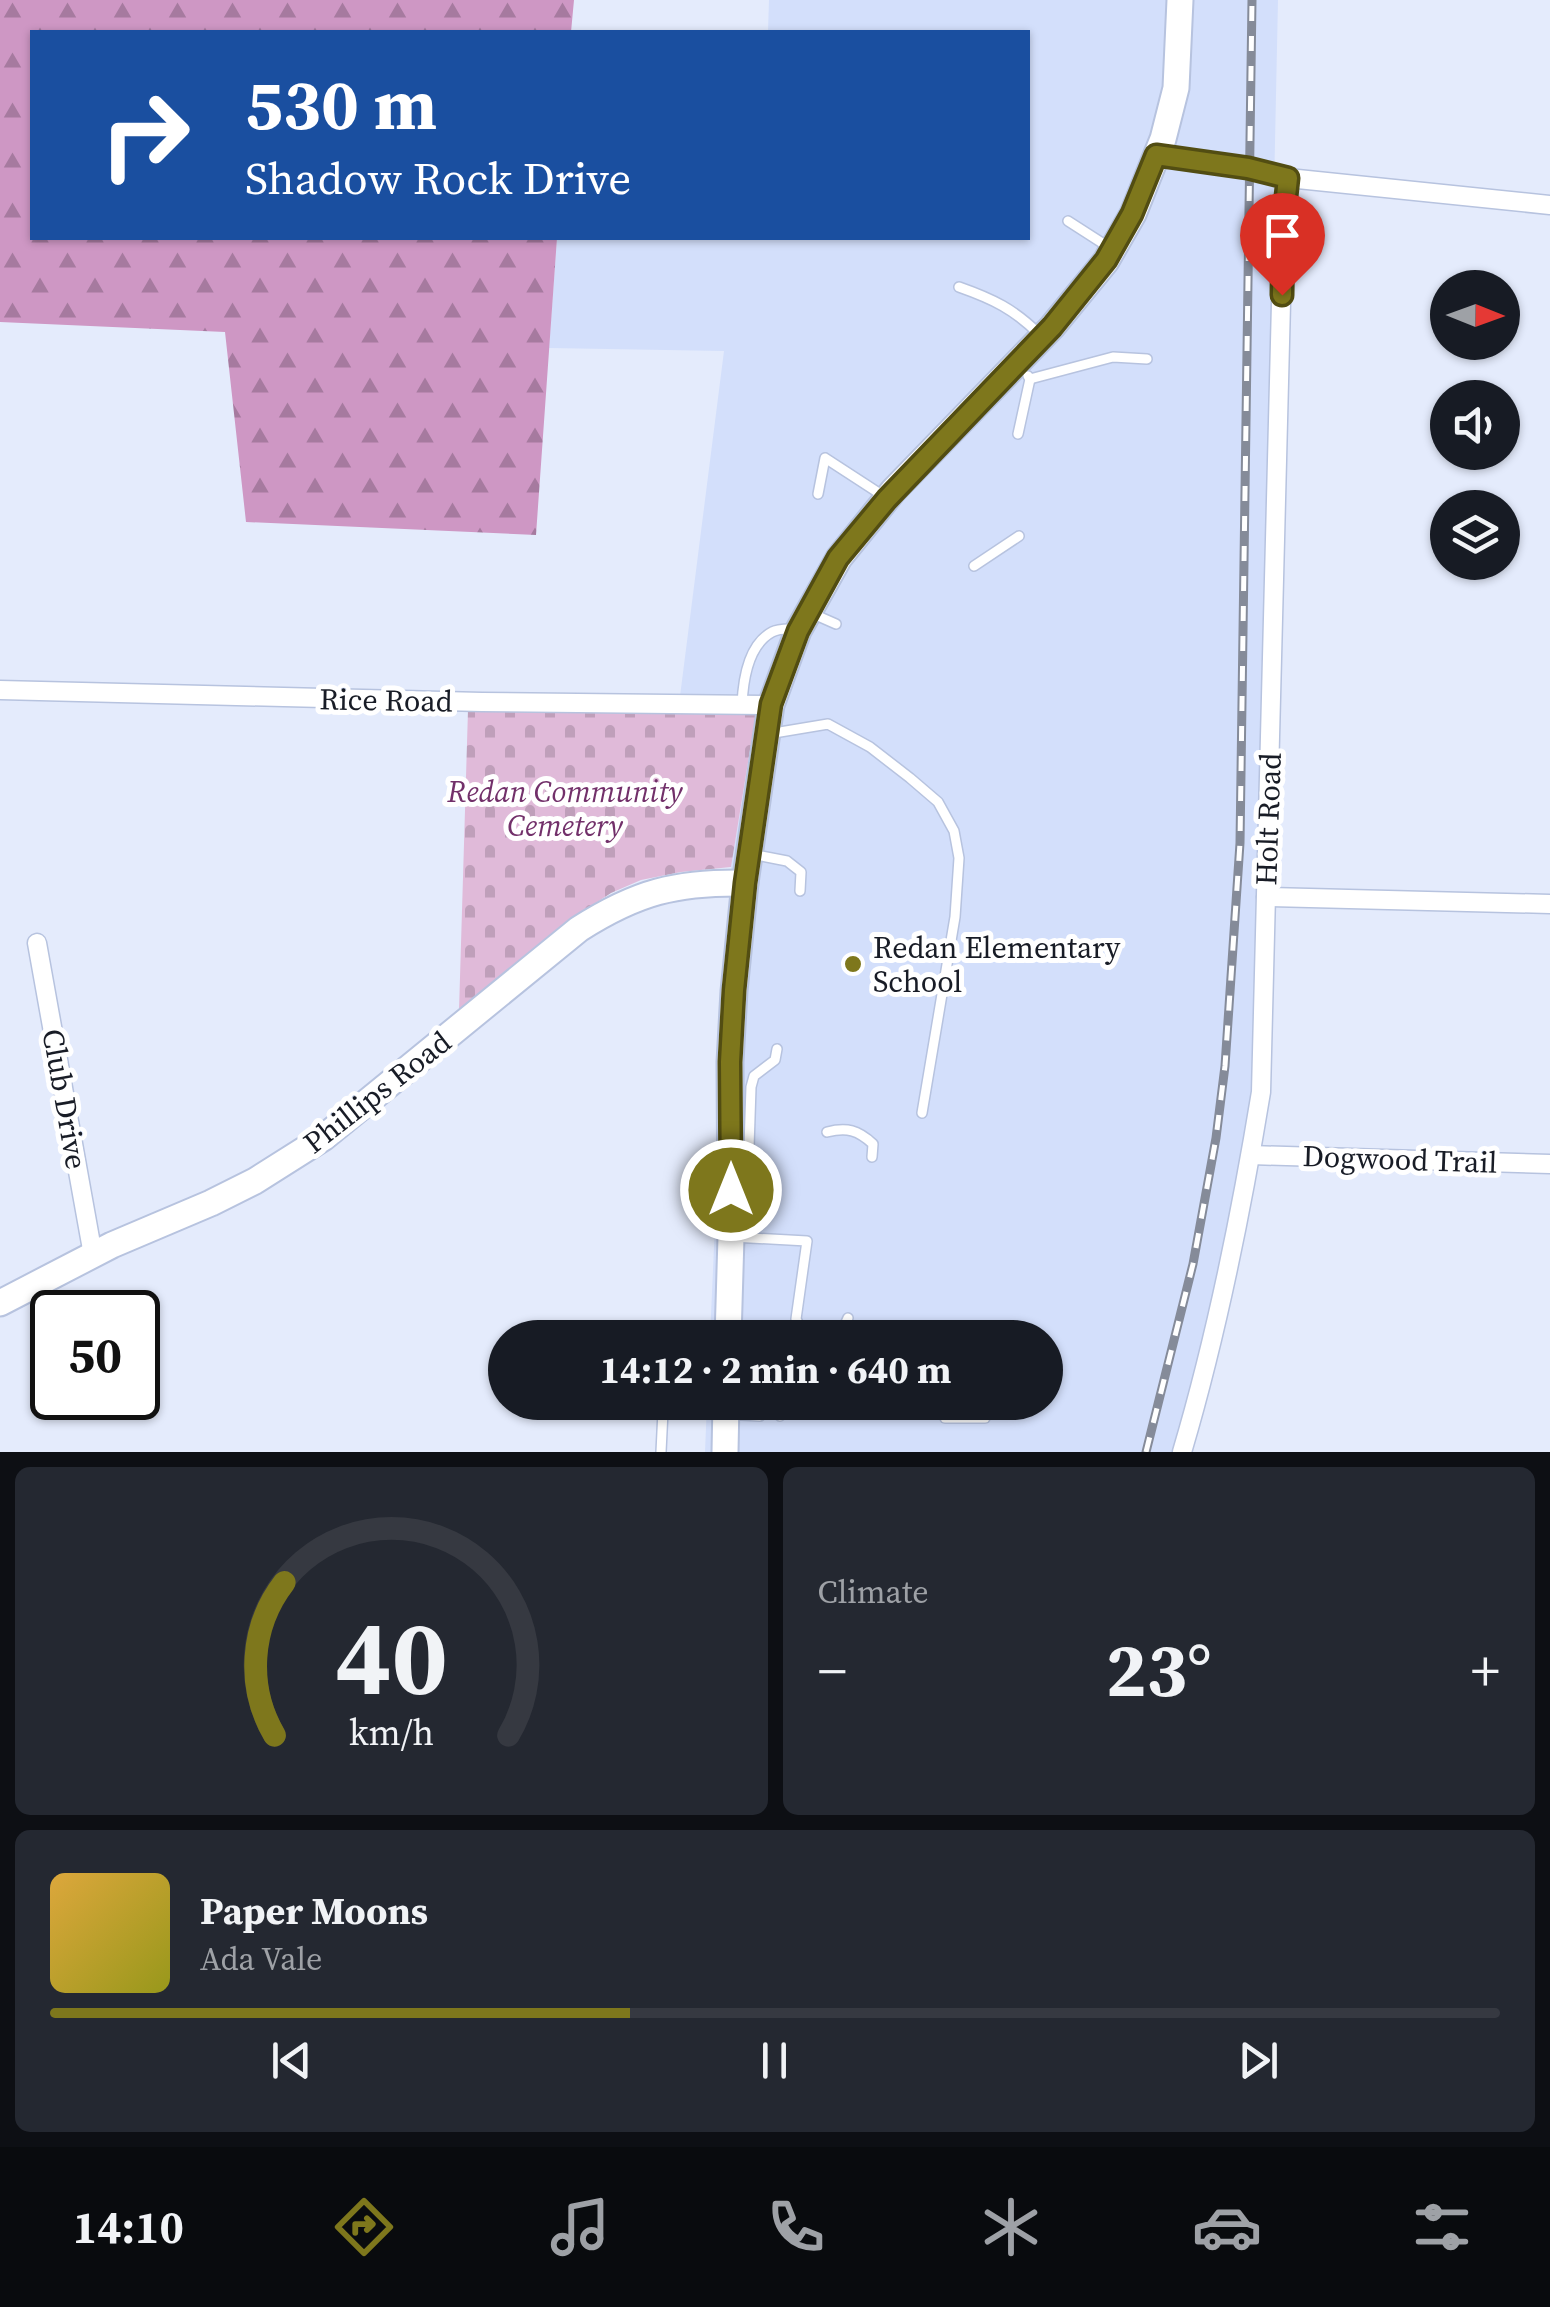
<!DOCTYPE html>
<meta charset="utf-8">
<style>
:root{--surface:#171b24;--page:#242831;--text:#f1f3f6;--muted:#9ea1a6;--line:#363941;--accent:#7e771c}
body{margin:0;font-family:"Source Serif 4",serif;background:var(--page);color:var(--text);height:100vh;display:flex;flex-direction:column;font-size:38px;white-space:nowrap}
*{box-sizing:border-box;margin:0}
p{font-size:32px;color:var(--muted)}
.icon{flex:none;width:55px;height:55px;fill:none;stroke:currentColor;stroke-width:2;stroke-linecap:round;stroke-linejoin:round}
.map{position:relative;height:1452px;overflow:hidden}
.sheet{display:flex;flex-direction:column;gap:15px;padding:15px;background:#0d0f14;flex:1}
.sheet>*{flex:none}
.guide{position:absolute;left:30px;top:30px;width:1000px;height:210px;border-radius:0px;box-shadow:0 2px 8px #0004;background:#1a4fa0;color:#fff;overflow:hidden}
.needle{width:65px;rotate:91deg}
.controls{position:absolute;left:1430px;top:270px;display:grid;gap:20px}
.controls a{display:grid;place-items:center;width:90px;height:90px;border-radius:50%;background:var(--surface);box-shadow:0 2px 8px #0004;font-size:50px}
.speed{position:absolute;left:30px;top:1290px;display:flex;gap:20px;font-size:50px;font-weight:700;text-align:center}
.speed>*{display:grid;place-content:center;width:130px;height:130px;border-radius:50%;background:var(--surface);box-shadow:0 2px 8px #0004;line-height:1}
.speed .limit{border:5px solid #111;border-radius:15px;background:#fff;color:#111}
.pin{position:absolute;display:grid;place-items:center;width:85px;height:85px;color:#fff;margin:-102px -42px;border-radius:50% 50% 50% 0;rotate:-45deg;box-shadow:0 0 10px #0007}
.pin .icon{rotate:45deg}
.me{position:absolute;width:110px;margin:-55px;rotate:0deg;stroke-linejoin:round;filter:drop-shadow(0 0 8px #0008)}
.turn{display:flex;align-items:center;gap:35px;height:210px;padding:0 50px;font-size:45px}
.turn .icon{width:130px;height:130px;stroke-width:2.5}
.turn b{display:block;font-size:70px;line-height:85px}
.big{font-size:75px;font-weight:700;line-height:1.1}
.sheet .widget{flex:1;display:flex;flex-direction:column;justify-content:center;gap:15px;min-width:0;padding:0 35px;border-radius:15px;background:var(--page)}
.sheet .dial{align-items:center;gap:0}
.dial svg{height:260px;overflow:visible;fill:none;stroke:var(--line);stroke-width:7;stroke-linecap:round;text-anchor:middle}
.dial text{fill:var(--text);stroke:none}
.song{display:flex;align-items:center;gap:30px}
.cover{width:120px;height:120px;border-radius:15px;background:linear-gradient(135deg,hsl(40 70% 55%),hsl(60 70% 35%))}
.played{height:10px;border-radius:5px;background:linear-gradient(90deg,var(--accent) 40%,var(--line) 40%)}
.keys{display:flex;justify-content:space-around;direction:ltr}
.heat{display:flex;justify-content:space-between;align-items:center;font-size:55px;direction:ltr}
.sheet .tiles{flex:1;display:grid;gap:15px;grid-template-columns:1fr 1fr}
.widget:last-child{grid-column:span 2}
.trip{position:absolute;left:488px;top:1320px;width:575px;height:100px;border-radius:50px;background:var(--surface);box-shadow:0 2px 8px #0004;font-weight:700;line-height:100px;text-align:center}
.tab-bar{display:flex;height:160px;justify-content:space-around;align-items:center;background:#090b0e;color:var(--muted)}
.tab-bar .icon{width:70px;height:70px}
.tab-bar .selected{color:var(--accent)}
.tab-bar b{font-size:45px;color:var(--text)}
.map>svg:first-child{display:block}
</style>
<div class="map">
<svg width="1550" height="1452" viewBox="0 0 1550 1452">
<defs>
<pattern id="forest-firs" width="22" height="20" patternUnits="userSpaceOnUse" patternTransform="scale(2.5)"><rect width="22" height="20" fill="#ce97c4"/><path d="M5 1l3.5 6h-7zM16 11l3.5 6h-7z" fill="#a67a9f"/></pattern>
<pattern id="cemetery-stones" width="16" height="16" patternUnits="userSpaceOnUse" patternTransform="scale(2.5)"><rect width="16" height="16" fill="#e0bad9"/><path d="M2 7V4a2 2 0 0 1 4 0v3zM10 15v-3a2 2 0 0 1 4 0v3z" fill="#bf9fba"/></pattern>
</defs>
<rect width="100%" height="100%" fill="#e4ebfc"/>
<!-- built -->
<path fill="#d3dffb" d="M769 0H1278L1255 1094 1182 1452H705L707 1403 1045 1402V1338L710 1337 731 867 756 713 678 712 724 351 549 348 557 238H1028V32H768Z"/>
<!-- forest -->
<path fill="url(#forest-firs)" d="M0 0H574L571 32H32V238H557L536 535 246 522 225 332 0 322Z"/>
<!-- cemetery -->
<path fill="url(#cemetery-stones)" d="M468 710 756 713 731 867 681 872 641 880 611 893 585 910 459 1011Z"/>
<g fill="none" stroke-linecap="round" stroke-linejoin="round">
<!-- lane casing -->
<g stroke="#b7c3df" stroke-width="12">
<g id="lane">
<path d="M1068 221 1110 248"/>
<path d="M959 287C993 299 1014 309 1040 335"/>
<path d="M1030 379 1113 357 1147 359"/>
<path d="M1018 434 1030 379 1028 376"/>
<path d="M818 494 825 458 885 497"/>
<path d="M974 566 1019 536"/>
<path d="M811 613 836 624"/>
<path d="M742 705C743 681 748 645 772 632 779 628 788 629 796 629"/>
<path d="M768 734 828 724 870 747 910 778 938 802 954 831 959 858 955 917 922 1113"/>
<path d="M751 854 787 861 801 872 800 891"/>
<path d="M827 1132C847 1127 858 1130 873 1144L872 1157"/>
<path d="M740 1199 748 1177 751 1087 754 1076 775 1060 777 1049"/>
<path d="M732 1237 807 1241 796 1319 802 1331 809 1338"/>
<path d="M832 1338 841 1334 848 1318"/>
<path d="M780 1416 781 1402"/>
<path d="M945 1418H985"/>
<path d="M661 1452 663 1411 760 1416"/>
</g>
</g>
<!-- street casing -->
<g stroke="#b7c3df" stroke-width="21">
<g id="street">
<path d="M1156 155 1248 168 1288 178 1550 205"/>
<path d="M0 690 482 702 771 705"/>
<path d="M1266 897 1550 904"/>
<path d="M37 943 93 1255"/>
<path d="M1251 1155 1550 1164"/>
<path d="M1182 1452C1217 1334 1241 1214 1261 1092L1283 224 1288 178"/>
</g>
</g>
<!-- secondary casing -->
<g stroke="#b7c3df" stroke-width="29">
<g id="secondary">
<path d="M0 1303 112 1245 211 1203 255 1181 323 1138 579 929C637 892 676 882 745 883"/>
<path d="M728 1338 731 1237 730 1062 734 991 745 883 771 705 798 631 839 558 893 491 1052 327 1106 261 1133 214 1163 139 1176 88 1180 0"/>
<path d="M725 1452 726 1402"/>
</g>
</g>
<!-- lane -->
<use href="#lane" stroke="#fff" stroke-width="9"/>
<!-- street -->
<use href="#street" stroke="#fff" stroke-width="18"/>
<!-- secondary -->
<use href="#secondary" stroke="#fff" stroke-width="25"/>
<!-- rail casing -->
<g stroke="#858b99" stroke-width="9">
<path id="rail" d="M1146 1452 1193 1264 1216 1138 1225 1066 1240 843 1252 0"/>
</g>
<!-- rail -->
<use href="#rail" stroke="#fff" stroke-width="5" stroke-dasharray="15" stroke-linecap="butt"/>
</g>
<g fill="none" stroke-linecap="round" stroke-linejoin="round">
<!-- route casing -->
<g stroke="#524d12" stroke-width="25">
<path id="route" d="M731 1190 730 1062 734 990 745 883 771 704 798 631 838 558 887 499 1052 327 1106 260 1132 214 1156 155 1248 168 1288 178 1283 224 1282 295"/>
</g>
<!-- route -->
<use href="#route" stroke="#7e771c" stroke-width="18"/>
</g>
<!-- markers -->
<circle fill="#7e771c" stroke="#fff" stroke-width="4" cx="853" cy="964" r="10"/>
<g text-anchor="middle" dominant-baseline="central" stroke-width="10" stroke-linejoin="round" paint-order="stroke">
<!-- street labels -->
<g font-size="30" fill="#181c26" stroke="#fff">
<text transform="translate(386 700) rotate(1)">Rice Road</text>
<text transform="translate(1268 819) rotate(-88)">Holt Road</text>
<text transform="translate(377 1092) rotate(-38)">Phillips Road</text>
<text transform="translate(65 1099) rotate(80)">Club Drive</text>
<text transform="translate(1400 1159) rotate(2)">Dogwood Trail</text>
</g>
<!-- park labels -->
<g font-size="30" font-style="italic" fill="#72306a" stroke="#fff">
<text x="565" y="791">Redan Community<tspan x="565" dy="34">Cemetery</tspan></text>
</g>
<!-- poi labels -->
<g font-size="30" fill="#181c26" stroke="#fff" text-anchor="start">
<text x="873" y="947">Redan Elementary<tspan x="873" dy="34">School</tspan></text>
</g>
</g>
</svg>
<div class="controls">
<a><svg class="needle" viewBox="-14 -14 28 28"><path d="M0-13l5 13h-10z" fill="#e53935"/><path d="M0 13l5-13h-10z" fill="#9ea1a6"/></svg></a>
<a><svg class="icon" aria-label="sound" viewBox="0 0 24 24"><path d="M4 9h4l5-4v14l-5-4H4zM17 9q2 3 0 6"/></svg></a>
<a><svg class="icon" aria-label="layers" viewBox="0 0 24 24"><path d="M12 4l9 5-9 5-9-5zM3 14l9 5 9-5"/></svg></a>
</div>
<div class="speed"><div class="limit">50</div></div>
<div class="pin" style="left:1282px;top:295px;background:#d93025"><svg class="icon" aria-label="arrive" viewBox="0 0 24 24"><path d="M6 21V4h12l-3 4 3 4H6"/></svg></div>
<svg class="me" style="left:731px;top:1190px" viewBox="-20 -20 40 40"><circle r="17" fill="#7e771c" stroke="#fff" stroke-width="3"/><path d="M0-11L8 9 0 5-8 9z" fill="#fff"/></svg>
<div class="trip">14:12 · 2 min · 640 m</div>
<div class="guide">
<div class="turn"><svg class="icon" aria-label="right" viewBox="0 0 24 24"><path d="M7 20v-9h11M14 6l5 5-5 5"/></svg><div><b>530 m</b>Shadow Rock Drive</div></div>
</div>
</div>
<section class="sheet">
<div class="tiles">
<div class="widget dial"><svg viewBox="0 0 100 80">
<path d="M14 69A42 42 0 1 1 86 69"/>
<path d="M14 69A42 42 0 0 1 17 22" stroke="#7e771c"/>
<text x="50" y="56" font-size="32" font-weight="700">40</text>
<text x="50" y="72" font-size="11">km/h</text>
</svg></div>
<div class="widget"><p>Climate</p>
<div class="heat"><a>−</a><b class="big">23°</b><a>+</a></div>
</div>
<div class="widget">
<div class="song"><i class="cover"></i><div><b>Paper Moons</b><p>Ada Vale</p></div></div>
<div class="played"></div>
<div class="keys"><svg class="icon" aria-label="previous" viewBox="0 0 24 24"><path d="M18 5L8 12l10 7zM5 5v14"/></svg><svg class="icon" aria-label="pause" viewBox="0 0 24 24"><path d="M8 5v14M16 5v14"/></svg><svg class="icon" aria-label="next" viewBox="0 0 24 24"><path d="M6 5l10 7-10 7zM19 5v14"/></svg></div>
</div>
</div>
</section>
<nav class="tab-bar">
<b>14:10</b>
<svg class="icon selected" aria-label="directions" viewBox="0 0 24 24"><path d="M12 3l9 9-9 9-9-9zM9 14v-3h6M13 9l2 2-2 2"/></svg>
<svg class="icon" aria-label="music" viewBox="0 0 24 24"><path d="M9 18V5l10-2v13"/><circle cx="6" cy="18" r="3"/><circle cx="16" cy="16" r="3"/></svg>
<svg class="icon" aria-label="phone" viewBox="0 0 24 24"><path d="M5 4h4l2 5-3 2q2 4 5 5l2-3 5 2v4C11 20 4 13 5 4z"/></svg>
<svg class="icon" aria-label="climate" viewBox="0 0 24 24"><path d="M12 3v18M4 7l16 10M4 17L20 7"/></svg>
<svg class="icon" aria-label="car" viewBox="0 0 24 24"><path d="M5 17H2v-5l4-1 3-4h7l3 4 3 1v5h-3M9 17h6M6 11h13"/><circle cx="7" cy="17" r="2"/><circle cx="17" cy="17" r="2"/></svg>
<svg class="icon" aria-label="filters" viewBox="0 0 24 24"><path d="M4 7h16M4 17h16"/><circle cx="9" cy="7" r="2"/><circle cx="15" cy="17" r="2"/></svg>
</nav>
